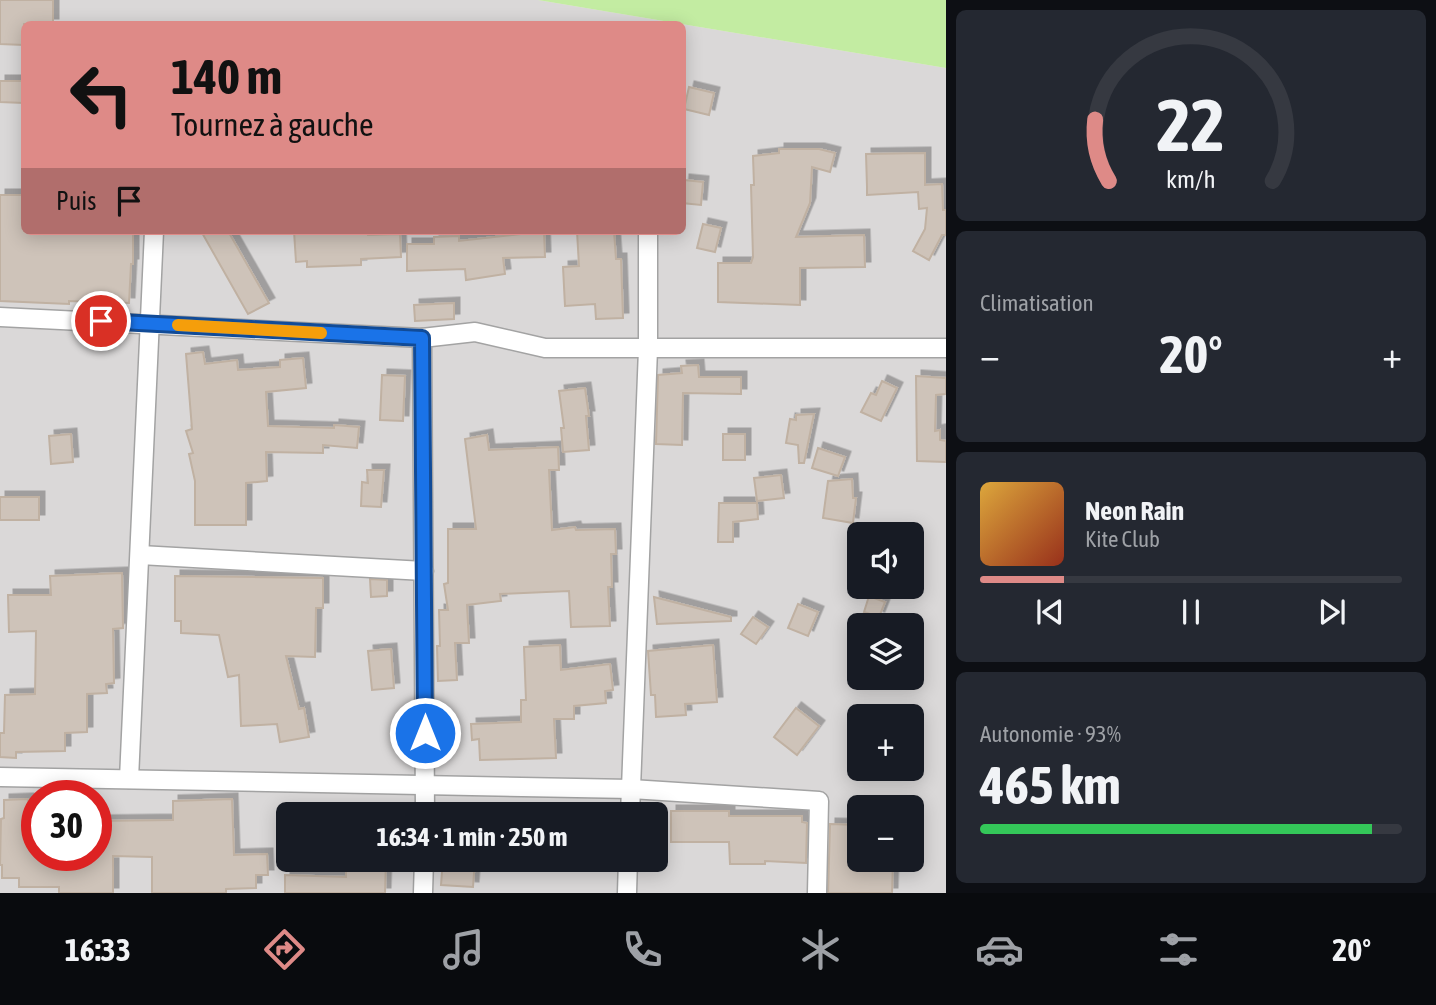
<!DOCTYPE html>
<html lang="fr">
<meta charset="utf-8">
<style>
:root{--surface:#171b24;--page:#242831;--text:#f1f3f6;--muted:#9ea1a6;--line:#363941;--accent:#de8a87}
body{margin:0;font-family:"Asap Condensed",sans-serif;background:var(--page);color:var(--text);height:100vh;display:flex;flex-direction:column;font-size:26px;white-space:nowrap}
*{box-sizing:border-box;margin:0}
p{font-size:23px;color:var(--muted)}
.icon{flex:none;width:38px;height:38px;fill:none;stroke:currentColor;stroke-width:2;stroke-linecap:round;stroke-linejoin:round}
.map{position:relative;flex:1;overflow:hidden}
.sheet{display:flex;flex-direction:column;gap:10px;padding:10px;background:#0d0f14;width:490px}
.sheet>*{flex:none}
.top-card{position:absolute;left:21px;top:21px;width:665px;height:214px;border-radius:10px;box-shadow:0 4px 18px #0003;background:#de8a87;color:#111;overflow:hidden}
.fabs{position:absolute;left:847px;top:522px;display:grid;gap:14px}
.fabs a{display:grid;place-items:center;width:77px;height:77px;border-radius:10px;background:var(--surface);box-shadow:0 4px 18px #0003;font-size:35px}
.speed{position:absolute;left:21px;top:780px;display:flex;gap:14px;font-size:35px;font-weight:700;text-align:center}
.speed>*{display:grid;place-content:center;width:91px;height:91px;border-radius:50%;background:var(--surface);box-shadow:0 4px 18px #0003;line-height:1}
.speed .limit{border:10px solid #d22;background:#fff;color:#111}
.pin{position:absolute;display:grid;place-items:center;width:60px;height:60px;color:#fff;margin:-30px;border:4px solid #fff;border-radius:50%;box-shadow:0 2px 7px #0007}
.me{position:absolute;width:77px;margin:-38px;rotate:0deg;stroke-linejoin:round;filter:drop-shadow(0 0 5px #0008)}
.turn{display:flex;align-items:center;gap:24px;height:147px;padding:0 35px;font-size:32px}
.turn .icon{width:91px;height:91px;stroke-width:2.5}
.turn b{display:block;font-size:49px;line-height:60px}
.then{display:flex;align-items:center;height:66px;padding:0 35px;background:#0003;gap:14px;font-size:26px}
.big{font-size:52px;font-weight:700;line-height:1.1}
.sheet .widget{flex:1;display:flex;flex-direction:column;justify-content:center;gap:10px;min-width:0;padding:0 24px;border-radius:10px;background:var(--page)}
.sheet .dial{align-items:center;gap:0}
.dial svg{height:182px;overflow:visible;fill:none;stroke:var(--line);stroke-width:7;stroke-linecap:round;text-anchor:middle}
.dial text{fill:var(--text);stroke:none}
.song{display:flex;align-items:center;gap:21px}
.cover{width:84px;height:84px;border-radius:10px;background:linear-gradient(135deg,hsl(40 70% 55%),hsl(10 70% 35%))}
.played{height:7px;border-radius:4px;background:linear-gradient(90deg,var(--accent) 20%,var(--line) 20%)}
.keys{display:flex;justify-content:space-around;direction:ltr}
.heat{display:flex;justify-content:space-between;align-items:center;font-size:38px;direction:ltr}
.charge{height:10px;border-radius:5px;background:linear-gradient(90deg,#34c759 93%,var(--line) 0)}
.trip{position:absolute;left:276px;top:802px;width:392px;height:70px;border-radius:10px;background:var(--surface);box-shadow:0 4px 18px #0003;font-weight:700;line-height:70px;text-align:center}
.dock{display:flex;height:112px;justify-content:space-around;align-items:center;background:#090b0e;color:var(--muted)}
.dock .icon{width:49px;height:49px}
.dock .current{color:var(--accent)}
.dock b{font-size:32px;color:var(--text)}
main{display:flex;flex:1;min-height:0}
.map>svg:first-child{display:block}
</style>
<main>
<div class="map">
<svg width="946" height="893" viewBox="0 0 946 893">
<defs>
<filter id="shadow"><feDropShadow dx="5.5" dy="-5.5" stdDeviation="0" flood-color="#0004"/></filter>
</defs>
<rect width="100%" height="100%" fill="#eeeae0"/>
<!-- residential -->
<path fill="#dad8d8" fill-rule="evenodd" d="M0 0H538L946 68V893H0ZM24 24H682V231H24ZM859 534H912V586H859ZM859 625H912V677H859ZM859 716H912V768H859ZM37 796H96V856H37ZM859 807H912V859H859ZM289 814H656V859H289Z"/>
<!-- grass -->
<path fill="#c3eca2" d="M538 0H946V68Z"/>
<!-- building -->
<g fill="#cec3b9" stroke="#c0b1a2" stroke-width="2" filter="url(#shadow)">
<path d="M0 0H53V24H24V45L0 44Z"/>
<path d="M0 81H24V103L0 102Z"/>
<path d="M689 87 714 93 709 115 684 109Z"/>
<path d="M779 149H819L835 153 830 172 812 167 810 203 796 237 864 235 865 267 800 268V305L718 302V263H751L753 257 751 185H754L753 156 779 153Z"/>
<path d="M925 153V185L942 184 943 210H946V235H942L929 260 913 251 925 229 927 208 919 209 918 192 867 195V187L866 154Z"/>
<path d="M684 180 703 182 701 205 682 203Z"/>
<path d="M0 195H24V231H133V264H131L129 303 69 301V304L0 301Z"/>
<path d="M703 224 721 228 715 252 697 248Z"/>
<path d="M201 231H228L269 303 248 314Z"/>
<path d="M294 231H367L368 235 400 234 401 257 361 259V265L307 267V261L296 262Z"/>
<path d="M520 231H544L545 257 503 258 505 274 466 280 465 269 407 271V244H434V237L459 236V241L520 234Z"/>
<path d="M577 231H614L616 259H621L623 318 596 319 595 304 565 306 563 267 579 266Z"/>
<path d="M454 303V319L415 321 414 305Z"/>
<path d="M203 352 205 364 237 360 238 370 280 367V360L303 358 306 388 266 392 268 426 334 428V425L359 427 357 448 323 445V453L266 452 267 481 246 483V525H195V481L189 454 193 453 186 431 192 429 186 354Z"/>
<path d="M698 365 699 377H741V394L683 393 682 445 656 444 658 375 682 373 681 366Z"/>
<path d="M382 375 405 376 403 421 380 420Z"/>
<path d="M916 376 946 378V394L936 395 935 431 940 430V440L946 441V462L917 461Z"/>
<path d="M882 381 897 388 881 421 861 412 871 393 876 395Z"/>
<path d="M585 388 589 416H586L589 450 563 452 561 428H564L559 391Z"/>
<path d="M814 414 804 463H799L798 445 786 443 790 419 796 420V415Z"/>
<path d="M71 434 73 462 51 464 49 436Z"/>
<rect x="723" y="434" width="22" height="26"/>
<path d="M487 435 489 450 558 447 559 470H549L552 530 575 527 576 530 615 529 616 554H611L612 587H608L610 626 571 627 569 591 500 594 501 601 467 605 469 643H455L457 680 438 681 437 646H440L439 610H448L444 584 448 583V529H476L465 439Z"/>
<path d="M818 448 845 457 838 476 812 468Z"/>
<path d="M367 470H384L381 507 361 506 362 482 368 483Z"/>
<path d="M781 475 784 498 757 501 754 478Z"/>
<path d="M852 479 853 498H856L853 523 823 518 828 481Z"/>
<rect x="0" y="497" width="39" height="23"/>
<path d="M719 503H757L758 519 733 522V542H718Z"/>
<path d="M122 573 123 628 113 629 114 683 106 684 107 693 87 694V732L65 733V751L16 752V758L0 757V733H4L5 695 35 694 36 631 9 632 8 595H51L50 576Z"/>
<path d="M175 576 323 578V608H316L315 657 286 656 299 709 304 708 309 737 280 742 277 724 241 726 239 675 228 677 219 635 181 633V621H175Z"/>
<path d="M370 579 387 580V596L371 597Z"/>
<path d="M869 596 885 602 879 617 864 612Z"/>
<path d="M654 597 731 617V621L657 624Z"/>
<path d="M798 604 818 612 808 636 788 628Z"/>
<path d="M753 617 768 627 756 644 741 634Z"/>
<path d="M560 645 561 670 610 664 613 690 605 691 606 703 574 706V719H554L556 758 480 760 479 739 472 740 471 724 521 722V700H526L524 647Z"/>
<path d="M713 645 717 702 685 704 686 715 656 717 655 695H651L648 651Z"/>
<path d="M391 649 394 688 372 690 368 651Z"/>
<path d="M796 708 819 726 797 755 774 737Z"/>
<path d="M28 799 29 818H37V856H96V821L173 820V801L232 799 234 855 267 854 268 875H256V888L226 889V893H152V857L113 856V893H59V887H19V878H2V865H0L1 819 4 818V800Z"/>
<path d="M671 811H729V816H802V822L807 823 806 863 765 861V864H730L729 842H671Z"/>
<path d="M830 824 859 825V859H893L892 893H828Z"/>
<path d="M346 859H386L385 893H285V875L346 877Z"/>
<path d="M443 859H475L473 887 441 885Z"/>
</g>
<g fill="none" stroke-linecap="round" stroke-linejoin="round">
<!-- street casing -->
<g stroke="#a3a3a3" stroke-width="21">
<g id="street">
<path d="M0 317 422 338 475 332 545 348H946"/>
<path d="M422 338 425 814"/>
<path d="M140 555 424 571"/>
<path d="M0 777 631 789 819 801 817 893"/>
<path d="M129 779 154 231"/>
<path d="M630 814 648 349V231"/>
<path d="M423 893 424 859"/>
<path d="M627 893 628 859"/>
</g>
</g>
<!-- street -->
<use href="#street" stroke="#fff" stroke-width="18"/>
</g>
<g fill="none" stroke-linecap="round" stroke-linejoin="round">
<!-- route casing -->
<g stroke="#114b97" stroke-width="18">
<path id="route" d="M101 321 422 338 425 733"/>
</g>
<!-- route -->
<use href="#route" stroke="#1a73e8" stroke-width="12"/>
<!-- slow -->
<path stroke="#f59e0b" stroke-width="12" d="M178 325 321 333"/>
</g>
</svg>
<div class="fabs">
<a><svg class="icon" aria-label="sound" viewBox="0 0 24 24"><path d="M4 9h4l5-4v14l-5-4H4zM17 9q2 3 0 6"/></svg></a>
<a><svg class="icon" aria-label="layers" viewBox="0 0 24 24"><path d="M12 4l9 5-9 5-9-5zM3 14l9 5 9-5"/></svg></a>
<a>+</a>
<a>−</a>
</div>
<div class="speed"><div class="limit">30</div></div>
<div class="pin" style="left:101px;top:321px;background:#d93025"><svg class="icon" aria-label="arrive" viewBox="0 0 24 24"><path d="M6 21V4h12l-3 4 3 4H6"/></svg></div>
<svg class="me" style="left:425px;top:733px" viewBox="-20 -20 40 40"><circle r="17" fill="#1a73e8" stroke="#fff" stroke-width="3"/><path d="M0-11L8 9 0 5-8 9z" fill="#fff"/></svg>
<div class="trip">16:34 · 1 min · 250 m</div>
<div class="top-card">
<div class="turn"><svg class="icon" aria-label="left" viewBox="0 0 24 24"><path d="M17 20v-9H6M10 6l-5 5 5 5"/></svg><div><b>140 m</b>Tournez à gauche</div></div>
<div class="then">Puis<svg class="icon" aria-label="arrive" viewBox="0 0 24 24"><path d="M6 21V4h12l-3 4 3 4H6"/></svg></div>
</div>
</div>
<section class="sheet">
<div class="widget dial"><svg viewBox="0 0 100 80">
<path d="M14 69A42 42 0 1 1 86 69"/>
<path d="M14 69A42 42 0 0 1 8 42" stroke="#de8a87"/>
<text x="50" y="56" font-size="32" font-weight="700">22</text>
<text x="50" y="72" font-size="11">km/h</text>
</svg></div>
<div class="widget"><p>Climatisation</p>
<div class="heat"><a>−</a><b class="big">20°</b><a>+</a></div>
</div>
<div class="widget">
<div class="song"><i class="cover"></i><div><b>Neon Rain</b><p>Kite Club</p></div></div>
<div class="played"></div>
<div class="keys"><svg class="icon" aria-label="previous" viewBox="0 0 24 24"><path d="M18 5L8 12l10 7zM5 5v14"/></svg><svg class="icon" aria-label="pause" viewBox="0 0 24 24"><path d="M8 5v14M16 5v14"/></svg><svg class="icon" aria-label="next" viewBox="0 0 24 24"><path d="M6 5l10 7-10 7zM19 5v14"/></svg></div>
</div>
<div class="widget"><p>Autonomie · 93%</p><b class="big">465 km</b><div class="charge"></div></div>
</section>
</main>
<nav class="dock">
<b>16:33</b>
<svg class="icon current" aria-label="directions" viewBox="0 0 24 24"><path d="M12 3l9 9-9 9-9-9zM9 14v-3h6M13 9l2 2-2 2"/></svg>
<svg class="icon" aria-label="music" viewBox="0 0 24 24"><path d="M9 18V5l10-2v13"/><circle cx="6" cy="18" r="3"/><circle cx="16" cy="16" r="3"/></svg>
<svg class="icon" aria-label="phone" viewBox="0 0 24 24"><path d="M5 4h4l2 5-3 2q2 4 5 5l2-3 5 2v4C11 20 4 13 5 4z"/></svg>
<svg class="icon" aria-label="climate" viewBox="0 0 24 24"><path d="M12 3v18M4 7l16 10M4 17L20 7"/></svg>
<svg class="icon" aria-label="car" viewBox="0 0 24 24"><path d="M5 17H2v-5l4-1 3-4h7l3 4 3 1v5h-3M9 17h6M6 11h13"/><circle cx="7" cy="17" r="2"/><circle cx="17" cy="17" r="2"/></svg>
<svg class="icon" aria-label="filters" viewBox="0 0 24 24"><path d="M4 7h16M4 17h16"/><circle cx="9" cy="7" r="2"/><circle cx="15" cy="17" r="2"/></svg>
<b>20°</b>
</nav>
